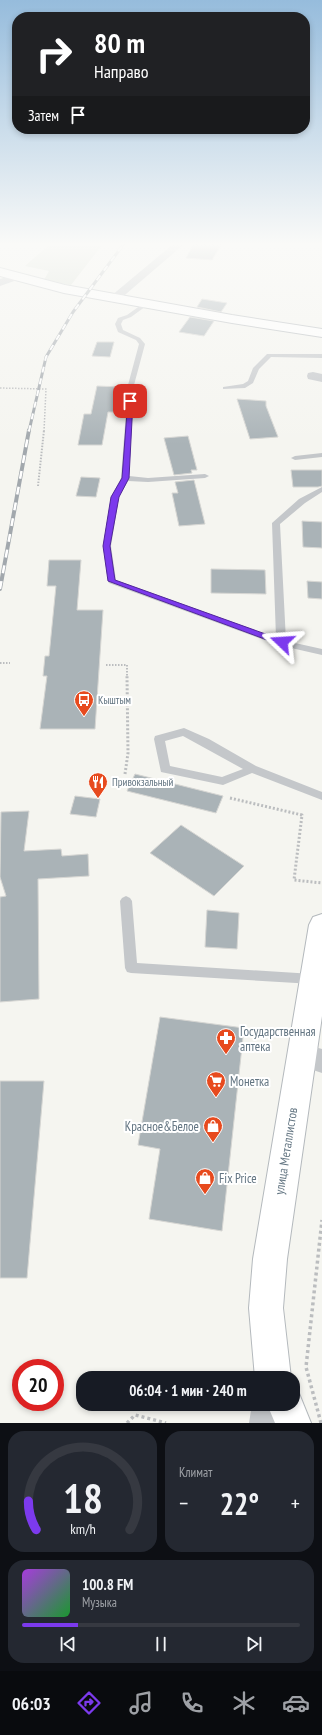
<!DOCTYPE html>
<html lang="ru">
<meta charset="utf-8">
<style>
:root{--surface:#171b24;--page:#242831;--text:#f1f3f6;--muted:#9ea1a6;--line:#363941;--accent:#7c3aed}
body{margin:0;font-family:"PT Sans Narrow",sans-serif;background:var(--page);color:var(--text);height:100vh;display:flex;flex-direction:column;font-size:15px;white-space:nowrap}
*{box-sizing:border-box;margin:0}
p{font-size:13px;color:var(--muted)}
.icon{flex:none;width:22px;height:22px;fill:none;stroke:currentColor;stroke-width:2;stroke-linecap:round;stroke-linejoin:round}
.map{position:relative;height:1423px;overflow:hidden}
.sheet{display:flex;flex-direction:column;gap:8px;padding:8px;background:#0d0f14;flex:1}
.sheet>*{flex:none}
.banner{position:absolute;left:12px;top:12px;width:298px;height:122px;border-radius:16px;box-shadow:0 2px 6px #0003;background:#202124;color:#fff;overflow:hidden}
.speed{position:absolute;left:12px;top:1359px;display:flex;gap:8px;font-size:20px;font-weight:700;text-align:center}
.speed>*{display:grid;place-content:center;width:52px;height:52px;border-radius:50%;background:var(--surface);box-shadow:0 2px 6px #0003;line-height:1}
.speed .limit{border:6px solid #d22;background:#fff;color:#111}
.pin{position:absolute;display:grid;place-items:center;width:34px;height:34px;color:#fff;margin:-17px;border-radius:8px;box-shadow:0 2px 6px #0006}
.me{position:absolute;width:44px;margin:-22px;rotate:290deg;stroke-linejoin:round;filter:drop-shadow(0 0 3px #0008)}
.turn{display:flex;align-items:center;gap:14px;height:84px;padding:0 16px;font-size:18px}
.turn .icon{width:52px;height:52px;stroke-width:2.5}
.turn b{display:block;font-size:28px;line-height:34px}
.then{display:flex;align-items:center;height:38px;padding:0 16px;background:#0003;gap:8px;font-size:15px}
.big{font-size:30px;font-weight:700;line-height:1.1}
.sheet .widget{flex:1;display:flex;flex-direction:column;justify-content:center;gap:6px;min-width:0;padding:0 14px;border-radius:16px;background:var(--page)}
.sheet .dial{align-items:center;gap:0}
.dial svg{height:104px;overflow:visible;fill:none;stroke:var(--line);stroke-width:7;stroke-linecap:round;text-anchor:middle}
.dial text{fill:var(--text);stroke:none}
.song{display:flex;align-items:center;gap:12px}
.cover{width:48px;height:48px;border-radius:6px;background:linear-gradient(135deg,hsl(280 70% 55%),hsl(130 70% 35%))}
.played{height:4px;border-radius:2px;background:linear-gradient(90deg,var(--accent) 20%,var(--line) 20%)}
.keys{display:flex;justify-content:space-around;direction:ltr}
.heat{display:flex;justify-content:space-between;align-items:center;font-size:22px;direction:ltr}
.sheet .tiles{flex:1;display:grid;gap:8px;grid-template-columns:1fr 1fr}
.widget:last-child{grid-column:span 2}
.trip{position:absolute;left:76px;top:1371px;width:224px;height:40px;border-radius:16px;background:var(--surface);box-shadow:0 2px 6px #0003;font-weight:700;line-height:40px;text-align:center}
.tabs{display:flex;height:64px;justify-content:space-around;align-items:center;background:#090b0e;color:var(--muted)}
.tabs .icon{width:28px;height:28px}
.tabs .active{color:var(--accent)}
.tabs b{font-size:18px;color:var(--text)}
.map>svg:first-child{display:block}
</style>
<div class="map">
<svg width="322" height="1423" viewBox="0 0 322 1423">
<rect width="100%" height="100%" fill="#f5f5f0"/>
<!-- green -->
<path fill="#d5dcd1" d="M49 245H102L71 285 44 280 49 271 25 266Z"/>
<!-- building -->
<g fill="#aab3b7" stroke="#d6d6d3">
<path d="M193 245H221L212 260 186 258Z"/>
<path d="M202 299 227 303 221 312 197 307Z"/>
<path d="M190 317 214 321 204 336 179 332Z"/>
<path d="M97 342H114L110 357 92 356Z"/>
<path d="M97 386 122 387 117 412H108L102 445H78L84 414H91Z"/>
<path d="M237 399 266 401V406L278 437 250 439Z"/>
<path d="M188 436 197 470H191L192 473 174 475 164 438Z"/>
<path d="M291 470H322V486L318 487H293Z"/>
<path d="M81 477 100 478 96 497 76 496Z"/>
<path d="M194 480 205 524 179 526 172 493H178L175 482Z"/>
<path d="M302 521 322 522V548L303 547Z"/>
<path d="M49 560H81L77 610H103L95 729H40L47 676H43L45 656H49L56 586H47Z"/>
<path d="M211 569 265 570 266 594 211 593Z"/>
<path d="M307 581 322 582V599L308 598Z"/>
<path d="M135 774 223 796 216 813 127 791Z"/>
<path d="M75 796 100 799 96 817 70 814Z"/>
<path d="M29 811 24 851 61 849 62 856 88 854 89 876 38 879 39 999 0 1002V897L6 896 0 877 1 812Z"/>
<path d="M181 825 244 866 214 896 150 853Z"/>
<path d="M207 910 239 913 237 949 205 947Z"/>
<path d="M160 1017 244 1028 222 1231 149 1219 160 1149 138 1145Z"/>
<path d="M0 1081H44L27 1278H0Z"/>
</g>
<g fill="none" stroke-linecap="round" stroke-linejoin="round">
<!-- secondary casing -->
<g stroke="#b4b9bd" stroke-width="2">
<g id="secondary">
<path d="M0 268 65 285 232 315 322 329V337L232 323 64 293 0 276Z"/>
<path d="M322 914V1016L287 1259 283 1308 291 1378H255L249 1308 253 1259 309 925 313 917Z"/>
<path d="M293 1389 298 1391 311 1423H275L267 1404H293Z"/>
</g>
</g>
<!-- path-far3 -->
<path stroke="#bbbdbf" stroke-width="1.5" stroke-dasharray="1.5 1.5" stroke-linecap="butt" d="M0 388 46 389 44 431"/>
<!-- path-far2 -->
<g stroke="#bbbdbf" stroke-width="2" stroke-dasharray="1.5 1.5" stroke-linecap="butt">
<path d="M38 486 44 430"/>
<path d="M0 663H10"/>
<path d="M106 665H127V677"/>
</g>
<!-- path-far1 -->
<g stroke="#bbbdbf" stroke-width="3" stroke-dasharray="2 2" stroke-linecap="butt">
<path d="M125 774 128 753 127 676"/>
<path d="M230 798 302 815 294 880 322 883"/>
</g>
<!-- path -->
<g stroke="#bbbdbf" stroke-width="3.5" stroke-dasharray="3 3" stroke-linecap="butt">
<path d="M127 1423 135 1415 166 1423"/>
<path d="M321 1423 306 1367 322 1220"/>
</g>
<!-- service -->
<g fill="#c4c7ca" fill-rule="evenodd">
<path d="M144 303 149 304 131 317 123 320 121 324 123 330 140 338 145 344 134 385 129 476 148 478 205 474 209 476 205 478 148 482 128 481 119 497 111 546 116 580 276 638 272 523 299 499 322 487V492L305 503 280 524 286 641 322 649V655L278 645 109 583 108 581 103 546 111 497 121 478 128 385 139 344 136 340 118 332 115 324 118 318 127 315Z"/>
<path d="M267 354H322V358L271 357 259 369 253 383 245 388 223 389V387L243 384 248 381 253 368Z"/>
<path d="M322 453V457L295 460 291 458 295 456Z"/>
<path d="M184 728 209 739 256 766 322 792V800L252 773 223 785 161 772 154 739 155 736ZM183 736 243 769 222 777 170 766 165 741Z"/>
<path d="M126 896 130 898 132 901 137 963 313 974 317 975 319 979 317 983 313 984 131 973 127 972 125 968 120 901 122 898Z"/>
</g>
<!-- minor -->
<g fill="#c4c7ca" fill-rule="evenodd">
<path d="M172 245H183L119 300H111L109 298 111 296Z"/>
<path d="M16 274 22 277 20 279 0 286V279Z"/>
<path d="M313 372 322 374V382L308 379 307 376 308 373Z"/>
<path d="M301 1043 322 1049V1073L292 1063 288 1055 292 1047Z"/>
<path d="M252 1404H284L281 1423H249Z"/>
</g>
<!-- secondary -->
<use href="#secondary" fill="#fff" fill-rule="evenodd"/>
<!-- rail-far1 casing -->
<g stroke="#a2a8ad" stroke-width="3">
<path id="rail-far1" d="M29 431 46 357 73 312 123 245"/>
</g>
<!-- rail casing -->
<g stroke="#a2a8ad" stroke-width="4">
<path id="rail" d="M0 589 29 430"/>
</g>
<!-- rail-far1 -->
<use href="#rail-far1" stroke="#fff" stroke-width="2" stroke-dasharray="6" stroke-linecap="butt"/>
<!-- rail -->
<use href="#rail" stroke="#fff" stroke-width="2.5" stroke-dasharray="8" stroke-linecap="butt"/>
</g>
<!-- sky -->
<linearGradient id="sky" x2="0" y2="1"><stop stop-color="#96bcdc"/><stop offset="0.55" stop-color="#fafaf8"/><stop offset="1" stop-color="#fafaf8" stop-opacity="0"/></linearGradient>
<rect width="322" height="444" fill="url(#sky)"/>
<!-- route -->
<path fill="#7c3aed" stroke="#51269a" d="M128 399 133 401 129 478 119 497 110 546 115 580 285 641 286 642 285 644H278L108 581 103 546 111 497 122 478Z"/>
<!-- icons -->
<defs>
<g id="bus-pin" transform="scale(1)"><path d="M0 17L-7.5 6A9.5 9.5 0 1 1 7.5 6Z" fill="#e74a1e" stroke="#fff"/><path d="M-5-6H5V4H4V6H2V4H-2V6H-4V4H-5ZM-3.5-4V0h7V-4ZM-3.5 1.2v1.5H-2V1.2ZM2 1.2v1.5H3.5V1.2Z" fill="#fff"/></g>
<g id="restaurant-pin" transform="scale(1)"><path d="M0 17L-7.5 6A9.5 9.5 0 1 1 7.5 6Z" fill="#e74a1e" stroke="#fff"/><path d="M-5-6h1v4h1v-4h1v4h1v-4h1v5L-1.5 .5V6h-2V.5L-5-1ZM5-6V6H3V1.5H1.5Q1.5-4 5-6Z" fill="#fff"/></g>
<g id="pharmacy-pin" transform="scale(1)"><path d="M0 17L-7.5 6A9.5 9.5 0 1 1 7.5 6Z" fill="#e74a1e" stroke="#fff"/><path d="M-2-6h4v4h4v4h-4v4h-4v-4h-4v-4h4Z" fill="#fff"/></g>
<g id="supermarket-pin" transform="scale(1)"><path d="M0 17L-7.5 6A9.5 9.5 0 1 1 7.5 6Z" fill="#e74a1e" stroke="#fff"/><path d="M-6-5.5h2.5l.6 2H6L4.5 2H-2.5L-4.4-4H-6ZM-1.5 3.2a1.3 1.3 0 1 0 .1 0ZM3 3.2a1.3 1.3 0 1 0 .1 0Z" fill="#fff"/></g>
<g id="shop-pin" transform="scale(1)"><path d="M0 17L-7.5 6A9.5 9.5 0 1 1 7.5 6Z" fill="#e74a1e" stroke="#fff"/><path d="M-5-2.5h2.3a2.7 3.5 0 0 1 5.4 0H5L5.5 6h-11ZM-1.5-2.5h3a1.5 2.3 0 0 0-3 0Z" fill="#fff"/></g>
</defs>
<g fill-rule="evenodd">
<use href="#bus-pin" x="84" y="700"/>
<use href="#restaurant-pin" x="98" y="782"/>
<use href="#pharmacy-pin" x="226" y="1038"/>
<use href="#supermarket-pin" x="216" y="1081"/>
<use href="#shop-pin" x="213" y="1126"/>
<use href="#shop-pin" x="205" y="1178"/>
</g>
<g text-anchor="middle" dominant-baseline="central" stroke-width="4" stroke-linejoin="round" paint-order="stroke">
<!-- poi labels -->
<g font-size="11" fill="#637582" stroke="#fff" text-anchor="start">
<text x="98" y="700">Кыштым</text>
<text x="112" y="782">Привокзальный</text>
</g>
<!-- near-poi labels -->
<g font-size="13" fill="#637582" stroke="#fff" text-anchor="start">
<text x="240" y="1031">Государственная<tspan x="240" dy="15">аптека</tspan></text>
<text x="230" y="1081">Монетка</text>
<text x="199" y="1126" text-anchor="end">Красное&amp;Белое</text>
<text x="219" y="1178">Fix Price</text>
</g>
<!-- near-street labels -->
<g font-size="13" fill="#637582" stroke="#fff">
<text transform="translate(286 1151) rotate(-81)">улица Металлистов</text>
</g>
</g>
</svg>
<div class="speed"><div class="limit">20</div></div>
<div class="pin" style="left:130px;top:401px;background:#d93025"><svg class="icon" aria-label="arrive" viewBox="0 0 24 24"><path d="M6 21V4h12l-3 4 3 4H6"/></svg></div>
<svg class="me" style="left:282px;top:642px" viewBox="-20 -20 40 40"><path d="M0-17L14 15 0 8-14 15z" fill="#7c3aed" stroke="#fff" stroke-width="4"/></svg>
<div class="trip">06:04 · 1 мин · 240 m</div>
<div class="banner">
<div class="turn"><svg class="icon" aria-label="right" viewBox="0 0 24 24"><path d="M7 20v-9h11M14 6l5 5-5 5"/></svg><div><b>80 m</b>Направо</div></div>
<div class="then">Затем<svg class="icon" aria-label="arrive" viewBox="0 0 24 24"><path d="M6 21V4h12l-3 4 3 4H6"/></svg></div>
</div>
</div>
<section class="sheet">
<div class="tiles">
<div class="widget dial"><svg viewBox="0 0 100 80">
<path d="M14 69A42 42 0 1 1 86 69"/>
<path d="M14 69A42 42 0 0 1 8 47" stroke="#7c3aed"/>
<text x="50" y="56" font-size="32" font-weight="700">18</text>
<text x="50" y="72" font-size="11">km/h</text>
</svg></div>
<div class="widget"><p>Климат</p>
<div class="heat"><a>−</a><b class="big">22°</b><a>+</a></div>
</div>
<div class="widget">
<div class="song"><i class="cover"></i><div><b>100.8 FM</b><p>Музыка</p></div></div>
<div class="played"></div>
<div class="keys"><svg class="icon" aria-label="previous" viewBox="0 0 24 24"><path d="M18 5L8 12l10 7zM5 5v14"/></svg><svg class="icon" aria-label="pause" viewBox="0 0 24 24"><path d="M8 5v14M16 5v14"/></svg><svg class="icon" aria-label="next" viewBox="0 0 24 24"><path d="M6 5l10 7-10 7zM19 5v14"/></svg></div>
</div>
</div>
</section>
<nav class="tabs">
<b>06:03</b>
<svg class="icon active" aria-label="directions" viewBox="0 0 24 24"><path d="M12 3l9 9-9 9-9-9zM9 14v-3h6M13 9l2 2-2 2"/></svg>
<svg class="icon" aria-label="music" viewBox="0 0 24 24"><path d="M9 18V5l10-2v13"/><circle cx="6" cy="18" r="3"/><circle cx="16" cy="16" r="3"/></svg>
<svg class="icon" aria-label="phone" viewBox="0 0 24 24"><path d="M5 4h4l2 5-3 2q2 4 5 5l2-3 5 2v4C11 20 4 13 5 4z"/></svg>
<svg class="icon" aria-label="climate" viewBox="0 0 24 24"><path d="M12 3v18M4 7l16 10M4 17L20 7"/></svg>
<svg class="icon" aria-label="car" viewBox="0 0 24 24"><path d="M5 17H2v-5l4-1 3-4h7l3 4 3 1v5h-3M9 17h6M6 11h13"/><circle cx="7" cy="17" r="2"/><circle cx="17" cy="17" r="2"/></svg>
</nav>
